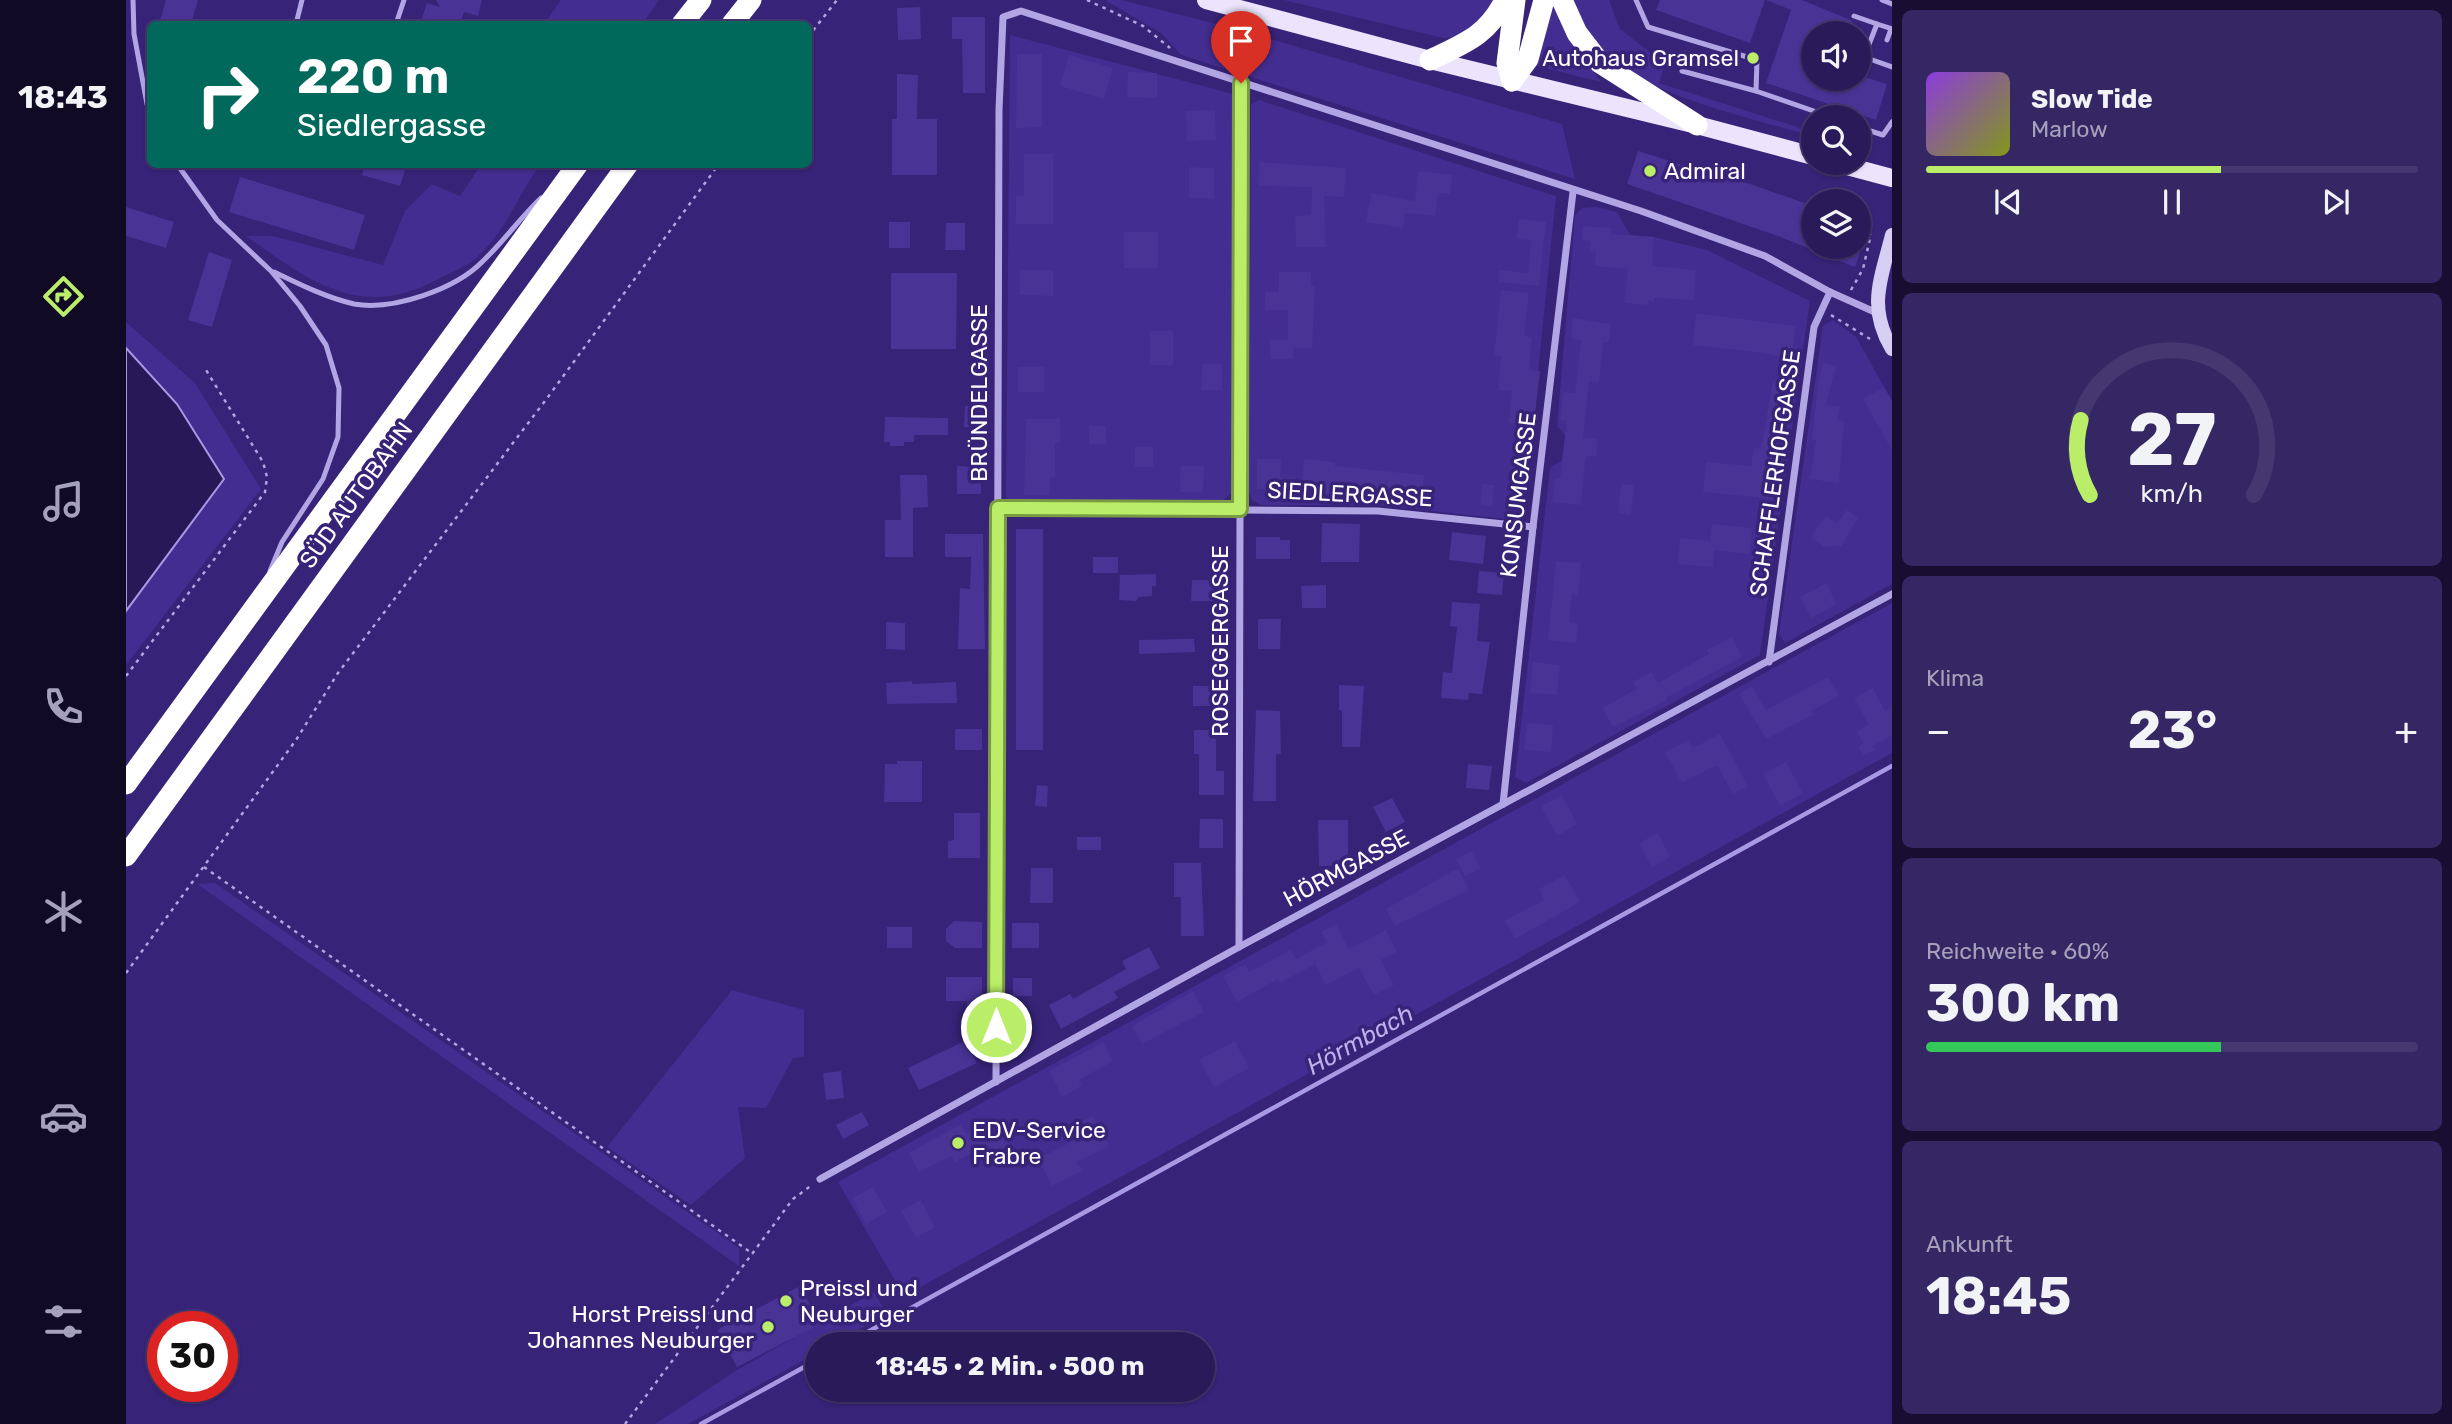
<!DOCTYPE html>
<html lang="de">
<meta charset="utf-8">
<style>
:root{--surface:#291a5a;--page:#352763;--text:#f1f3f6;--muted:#a5a1bb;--line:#453870;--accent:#bbee68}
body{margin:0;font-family:Rubik,sans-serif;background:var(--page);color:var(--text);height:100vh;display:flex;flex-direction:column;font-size:26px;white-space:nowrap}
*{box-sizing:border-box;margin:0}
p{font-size:23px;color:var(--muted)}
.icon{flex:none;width:38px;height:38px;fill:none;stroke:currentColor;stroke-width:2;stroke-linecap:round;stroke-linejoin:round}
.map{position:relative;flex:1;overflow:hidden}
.details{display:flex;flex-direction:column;gap:10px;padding:10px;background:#170e32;width:560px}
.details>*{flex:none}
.guide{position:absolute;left:21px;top:21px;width:665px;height:147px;border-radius:10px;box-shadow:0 2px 5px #0004,0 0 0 2px var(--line);background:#00695c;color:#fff;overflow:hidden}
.fabs{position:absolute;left:1675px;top:21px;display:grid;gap:14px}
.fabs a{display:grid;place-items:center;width:70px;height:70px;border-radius:50%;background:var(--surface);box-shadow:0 2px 5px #0004,0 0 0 2px var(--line);font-size:35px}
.speed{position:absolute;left:21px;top:1311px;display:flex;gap:14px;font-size:35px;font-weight:700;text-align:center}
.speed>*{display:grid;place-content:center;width:91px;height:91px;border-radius:50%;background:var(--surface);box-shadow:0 2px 5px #0004,0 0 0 2px var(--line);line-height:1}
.speed .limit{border:10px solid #d22;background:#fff;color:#111}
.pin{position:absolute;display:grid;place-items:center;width:60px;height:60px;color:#fff;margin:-72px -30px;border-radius:50% 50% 50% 0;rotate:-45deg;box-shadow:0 0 7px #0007}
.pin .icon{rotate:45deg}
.me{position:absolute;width:77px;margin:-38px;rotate:0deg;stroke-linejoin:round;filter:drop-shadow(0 0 5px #0008)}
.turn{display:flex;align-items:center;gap:24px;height:147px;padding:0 35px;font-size:32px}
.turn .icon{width:91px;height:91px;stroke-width:2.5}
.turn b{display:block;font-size:49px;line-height:60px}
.big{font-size:52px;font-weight:700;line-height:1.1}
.details .card{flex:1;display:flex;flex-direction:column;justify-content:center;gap:10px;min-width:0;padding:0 24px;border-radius:10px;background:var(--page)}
.details .dial{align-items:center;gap:0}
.dial svg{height:182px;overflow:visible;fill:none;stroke:var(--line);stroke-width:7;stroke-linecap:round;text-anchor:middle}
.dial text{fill:var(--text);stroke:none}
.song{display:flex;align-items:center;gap:21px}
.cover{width:84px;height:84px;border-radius:10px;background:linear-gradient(135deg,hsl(270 70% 55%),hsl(70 70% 35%))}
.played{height:7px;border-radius:4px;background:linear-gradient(90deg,var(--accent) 60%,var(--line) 60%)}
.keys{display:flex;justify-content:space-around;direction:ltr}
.heat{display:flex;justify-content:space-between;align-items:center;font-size:38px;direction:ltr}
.charge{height:10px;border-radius:5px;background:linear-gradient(90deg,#34c759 60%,var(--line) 0)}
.trip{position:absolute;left:679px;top:1332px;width:410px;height:70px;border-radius:35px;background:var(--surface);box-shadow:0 2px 5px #0004,0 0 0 2px var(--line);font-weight:700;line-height:70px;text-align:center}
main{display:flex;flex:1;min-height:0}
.dock{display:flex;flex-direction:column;width:126px;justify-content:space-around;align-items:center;background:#100a24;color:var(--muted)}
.dock .icon{width:49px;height:49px}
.dock .on{color:var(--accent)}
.dock b{font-size:32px;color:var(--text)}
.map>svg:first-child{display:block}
</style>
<main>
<nav class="dock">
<b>18:43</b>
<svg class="icon on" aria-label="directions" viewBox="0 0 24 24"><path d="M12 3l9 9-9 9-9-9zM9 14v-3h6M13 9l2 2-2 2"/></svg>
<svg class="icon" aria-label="music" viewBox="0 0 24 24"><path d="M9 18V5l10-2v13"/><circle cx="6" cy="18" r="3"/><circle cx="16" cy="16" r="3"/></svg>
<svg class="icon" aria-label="phone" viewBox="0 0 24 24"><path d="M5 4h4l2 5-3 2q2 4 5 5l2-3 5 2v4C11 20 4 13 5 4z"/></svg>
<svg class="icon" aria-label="climate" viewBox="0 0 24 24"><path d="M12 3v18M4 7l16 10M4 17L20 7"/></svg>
<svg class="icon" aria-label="car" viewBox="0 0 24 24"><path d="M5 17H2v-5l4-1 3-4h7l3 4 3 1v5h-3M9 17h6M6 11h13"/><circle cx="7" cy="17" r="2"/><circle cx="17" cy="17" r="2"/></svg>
<svg class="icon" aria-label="filters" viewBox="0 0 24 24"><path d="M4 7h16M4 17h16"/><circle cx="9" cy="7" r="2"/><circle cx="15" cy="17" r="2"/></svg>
</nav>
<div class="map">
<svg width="1766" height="1424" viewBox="0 0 1766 1424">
<rect width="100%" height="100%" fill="#372378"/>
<!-- green -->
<g fill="#432d90">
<path d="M435 0H533L516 24H418Z"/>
<path d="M979 0H995L1099 26 1436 124 1449 179 1055 55 1035 33Z"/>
<path d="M1158 0H1371L1368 8 1333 37 1317 38Z"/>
<path d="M1446 0H1483L1494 29 1539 64 1533 83 1687 132V136C1627 119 1524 96 1479 55 1464 41 1453 18 1446 0Z"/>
<path d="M1426 1 1443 39 1475 82 1411 66Z"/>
<path d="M884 35 1107 94 1105 493 1093 504 887 503 880 497Z"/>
<path d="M1133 100 1430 196 1397 521 1252 505H1135L1126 500 1123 492 1125 104Z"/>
<path d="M355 165H414C392 195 380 231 351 257 342 266 326 272 314 278 235 322 185 282 120 236H147L257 265 279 211 306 184 334 196Z"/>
<path d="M1470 207 1491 212 1504 235 1528 237 1581 250 1684 301 1634 655 1400 783 1389 777 1424 468 1436 460 1439 435 1431 426 1449 215 1456 208Z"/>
<path d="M1707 320 1730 337 1766 401V584L1659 643 1653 634 1697 326Z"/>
<path d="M0 322 69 383 135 489 0 665V611L98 479 51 404 0 348Z"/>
<path d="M1766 603V753L778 1296 712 1182Z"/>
<path d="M89 883 613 1248V1266L71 884Z"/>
<path d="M606 990 678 1010V1057L667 1058 640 1108 612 1107 619 1158 565 1205 481 1147Z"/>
<path d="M748 1292 761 1314 707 1344H691V1353L562 1424H529L611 1370Z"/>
</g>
<!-- water -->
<path fill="#271858" stroke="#a899e5" stroke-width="2" d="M0 348 51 404 98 479 0 611Z"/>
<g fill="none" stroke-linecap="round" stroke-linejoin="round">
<!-- stream -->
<g stroke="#a899e5" stroke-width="4.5">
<path d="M720 1344 1766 766"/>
<path d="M575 1424 691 1360"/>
</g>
</g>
<!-- building -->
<g fill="#493395">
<path d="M40 0H72L65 24 34 21Z"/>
<path d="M310 0H356L352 16 338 12 334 24H294L301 3 314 7Z"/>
<path d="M1534 0H1639L1624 43 1530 10Z"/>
<path d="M1640 0H1676L1727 21 1722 33H1687V79H1732V75L1761 84 1750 120 1640 83 1665 10Z"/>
<path d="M794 7 795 39 772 40 771 8Z"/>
<path d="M826 17H859V93H837L836 39H826Z"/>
<path d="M891 54H916V127L890 128Z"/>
<path d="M943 55 987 68 978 99 934 86Z"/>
<path d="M1002 72 1031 73V98L1001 97Z"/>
<path d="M771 74 792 75 791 119H811V175H766V119H771Z"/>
<path d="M1089 110 1090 140 1061 141 1060 111Z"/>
<path d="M1512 151 1579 172 1581 169 1687 206V247H1736L1729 267 1652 236 1501 184Z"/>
<path d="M898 154H927V224H890V196H898Z"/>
<path d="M1133 162 1220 168 1218 197 1198 196 1200 247H1170L1169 216 1185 215 1186 187 1132 186Z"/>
<path d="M239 164H281L274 186 236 175Z"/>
<path d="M1063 167 1088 168V199L1063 198Z"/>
<path d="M1292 171 1326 175 1324 194 1312 193 1309 216 1279 213 1277 228 1240 222 1245 193 1289 201Z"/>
<path d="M114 177 239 215 228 250 103 212Z"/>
<path d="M0 207 48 222 40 248 0 236Z"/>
<path d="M1393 219 1420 222 1413 286 1372 282 1373 270 1402 273 1405 240 1391 239Z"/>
<rect x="763" y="222" width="21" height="26"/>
<path d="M820 223H839V250H819Z"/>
<path d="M1457 226 1486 228 1485 234 1528 237 1526 266 1570 270 1568 300 1528 298V301L1523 300 1522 305 1498 303 1502 269 1469 266 1470 252 1463 251 1464 241 1456 240Z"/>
<rect x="998" y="232" width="34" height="36"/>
<path d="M83 252 106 260 86 327 62 320Z"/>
<path d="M894 270H927V296L894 295Z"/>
<path d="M1153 272H1185V286H1189L1186 348H1167V359H1144V340H1162V310H1139V292H1153Z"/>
<path d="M765 273H831L830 349H765Z"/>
<path d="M1375 290 1403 293 1398 336 1406 337 1403 370 1414 371 1406 439 1392 438 1393 424 1383 423 1386 391 1372 390 1375 357 1368 356Z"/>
<path d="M1570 313 1670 326 1665 359 1638 353 1567 345Z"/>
<path d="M1447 318 1485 324 1483 342H1477L1473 382 1463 381 1457 437 1472 439 1470 457 1461 456 1459 462 1455 505 1426 502 1429 478H1434L1441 421 1434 420 1437 392 1449 393 1455 340 1445 339Z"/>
<rect x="1024" y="331" width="23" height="34"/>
<path d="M1697 363 1710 366 1700 405 1714 407 1712 420 1718 421 1713 483 1684 479 1690 440H1686L1692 382Z"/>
<path d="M1076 364H1096V390H1075Z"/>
<rect x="892" y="367" width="26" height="25"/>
<path d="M1647 381 1661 383 1649 452 1656 453 1647 499 1577 492 1580 462 1625 466 1628 447 1635 449Z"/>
<path d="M1758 387 1766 401V450L1737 399Z"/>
<path d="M839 406H857V427H838Z"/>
<path d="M759 417 822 418V435H788V442H778V446H764V442H758Z"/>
<path d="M900 419H934V443H929V477H924V495H898Z"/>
<rect x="963" y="426" width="17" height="18"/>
<rect x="1009" y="447" width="18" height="20"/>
<path d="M1131 459H1155L1154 489H1131Z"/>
<path d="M1178 459 1209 462V466L1298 475 1296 501 1206 490V494L1175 492Z"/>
<path d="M831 466 855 467V494H831Z"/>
<path d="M1055 466H1078L1077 492H1054Z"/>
<path d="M774 475H801L802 507 787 508V557H759V520H775Z"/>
<path d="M1356 484 1368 485 1366 507 1354 505Z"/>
<path d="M1495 484 1508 485 1505 515 1492 513Z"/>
<path d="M1721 510 1732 518 1715 546 1698 547 1685 537 1700 516 1711 523Z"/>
<path d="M1196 523 1234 524 1233 562H1195Z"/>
<path d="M1586 524 1626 528 1624 554 1588 550 1587 567 1552 564 1554 538 1584 541Z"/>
<rect x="890" y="529" width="27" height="221"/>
<path d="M1326 532 1360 536 1357 564 1323 560Z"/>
<path d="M819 534H857L859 649H832L834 588 844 589 845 557H819Z"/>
<path d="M1130 537H1154V540H1164V559H1130Z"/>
<rect x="967" y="557" width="25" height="16"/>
<path d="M1430 561 1455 563 1452 596 1446 595 1443 622 1452 623 1450 643 1422 640Z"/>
<path d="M1353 571 1378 573 1376 595 1351 593Z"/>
<path d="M1030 574V586H1026V596L1013 597 1010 601 993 600 994 575Z"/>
<path d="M1066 580H1086V584H1095V601H1065Z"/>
<path d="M1700 583 1711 604 1685 618 1674 597Z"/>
<path d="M1200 585V608H1176L1175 586Z"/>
<path d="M1326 602 1354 604 1351 641 1364 642 1356 694 1343 693 1342 700 1315 698 1317 672 1326 673 1331 627 1324 626Z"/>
<path d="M1132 619H1155L1154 649H1132Z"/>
<path d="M760 622 779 623V650L760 649Z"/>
<path d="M1606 637 1616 657 1540 698 1541 700 1487 727 1476 708 1511 689 1507 682 1526 672 1532 683 1583 654 1581 650Z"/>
<path d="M1056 639H1068L1069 652 1013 654V640Z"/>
<path d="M1407 662 1434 665 1431 695 1404 693Z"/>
<path d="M1702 677 1713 696 1685 711 1687 715 1640 739 1613 694 1626 686 1640 710Z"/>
<path d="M786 681V684L830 682 831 703 761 704 760 683Z"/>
<path d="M1213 685 1238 686 1234 747H1216V711L1213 710Z"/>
<rect x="1067" y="686" width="30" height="20"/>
<path d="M1747 688 1759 711 1766 707V735L1747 746 1750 750 1737 756 1732 746 1737 743 1731 731 1743 725 1728 698Z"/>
<path d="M1130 710 1154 711 1155 754H1150V801H1127Z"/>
<path d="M1401 723 1427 725 1425 752 1398 750Z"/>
<rect x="829" y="729" width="27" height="21"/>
<path d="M1068 730H1090V771H1098V795H1073V754H1068Z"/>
<path d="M1594 734 1622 786 1607 794 1591 765 1556 783 1539 752 1563 740 1567 748Z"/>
<path d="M771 761H796V802H758L759 764H771Z"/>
<path d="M1660 762 1677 793 1654 806 1637 774Z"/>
<path d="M1342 764 1366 766 1363 790 1340 788Z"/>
<path d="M911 785 922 786 921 807 909 806Z"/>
<path d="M1436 795 1451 824 1431 836 1415 806Z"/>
<path d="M1266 798 1279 822 1260 832 1247 807Z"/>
<path d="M828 813H854V858H822V841L828 840Z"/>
<path d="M1074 819H1097V848H1073Z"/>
<path d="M1192 820H1222V866H1193Z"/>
<path d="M1532 833 1544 857 1526 867 1513 843Z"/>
<rect x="951" y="837" width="24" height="13"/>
<path d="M1345 851 1355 868 1339 876 1330 859Z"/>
<path d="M1048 863H1075L1078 936H1055V897H1048Z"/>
<path d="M905 868H927V903H904Z"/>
<path d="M1332 868 1343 890 1269 926 1260 909Z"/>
<path d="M1439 875 1454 902 1389 939 1379 920 1418 900 1413 889Z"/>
<path d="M828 921 856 922V948H829L820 941V929Z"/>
<rect x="886" y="923" width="27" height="25"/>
<path d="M1210 924 1223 949 1260 930 1271 952 1255 960 1268 985 1248 995 1233 968 1200 985 1189 964 1154 983 1152 979 1111 1002 1097 976 1119 964 1123 972 1165 950 1170 959 1201 942 1195 932Z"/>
<rect x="761" y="927" width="25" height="21"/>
<path d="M1023 947 1034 968 988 992 992 998 935 1029 923 1005 944 994 947 999 1000 969 996 961Z"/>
<path d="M820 977H856V1030H840L841 1001H820Z"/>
<rect x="887" y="978" width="19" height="18"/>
<path d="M1067 991 1078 1012 1016 1044 1006 1026Z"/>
<path d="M839 1041 851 1063 793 1090 782 1068Z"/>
<path d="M1109 1041 1123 1068 1088 1087 1073 1060Z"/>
<path d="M977 1042 987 1061 953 1080 956 1086 936 1097 923 1071Z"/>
<path d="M715 1071 718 1098 700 1100 697 1073Z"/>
<path d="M736 1112 743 1125 717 1139 710 1125Z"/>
<path d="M967 1116 983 1146 951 1162 956 1171 926 1186 912 1159 952 1138 946 1127Z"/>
<path d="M870 1119 884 1145 863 1156 858 1146 829 1162 825 1156 793 1172 783 1153 835 1124 841 1134Z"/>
<path d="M747 1187 761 1212 740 1224 726 1198Z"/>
<path d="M795 1200 809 1227 790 1238 775 1211Z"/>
<path d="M674 1286 694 1324 611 1367 591 1330Z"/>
</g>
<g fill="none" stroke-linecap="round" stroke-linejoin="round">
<!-- path -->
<g stroke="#b2a5e4" stroke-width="2.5" stroke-dasharray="3.5 5" stroke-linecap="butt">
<path d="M961 0 1017 26 1044 48"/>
<path d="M682 37 711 0"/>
<path d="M1725 290 1737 269 1745 234"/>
<path d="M1705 315 1744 339"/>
<path d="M0 676 139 492 141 477 137 462 80 370"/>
<path d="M78 867 627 1254"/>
<path d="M0 973 170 740 212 673 419 401 593 164"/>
<path d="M499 1424 667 1199 686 1185"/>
</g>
<!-- lane -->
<g stroke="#b2a5e4" stroke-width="5">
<path d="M7 0 8 34 21 104 24 111"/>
<path d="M1510 0 1522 27 1631 60 1630 91 1705 117"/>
<path d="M1756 0 1766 4"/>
<path d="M1728 16 1751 24"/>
<path d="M170 24 176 0"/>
<path d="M270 24 278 0"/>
<path d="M1766 29 1751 24 1738 57 1766 67"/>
<path d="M1761 40 1765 29"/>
<path d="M1556 71 1630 91"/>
<path d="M1732 127 1757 135 1766 122"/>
<path d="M51 164 91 220 145 271 174 306 200 345 213 388 212 437 197 479 156 542 144 571"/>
<path d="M148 272C173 284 201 298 228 304 267 311 330 289 357 261 378 241 394 218 415 198"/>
</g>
<!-- street -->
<g stroke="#b2a5e4" stroke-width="7">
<path d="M871 508 1252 511 1407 527"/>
<path d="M1643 662 1688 327 1704 292"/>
<path d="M1377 804 1407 527 1447 192"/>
<path d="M1113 947 1115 83"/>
<path d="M870 1082 873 110 877 17 895 11 1515 211 1639 256 1704 292 1751 313"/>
<path d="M694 1179 1113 947 1766 594"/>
</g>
<!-- secondary -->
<path stroke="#d7cef4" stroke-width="14" d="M1766 235C1755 279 1741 307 1766 349"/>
<!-- primary -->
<g stroke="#ebe4fc" stroke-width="18">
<path d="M1080 0 1304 60 1571 125 1687 156"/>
<path d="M1710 163 1766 178"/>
</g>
<!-- highway -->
<g stroke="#fff" stroke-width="21">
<path d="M1436 0 1451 33 1474 63 1571 125"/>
<path d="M556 24 575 0"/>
<path d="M606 24 625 0"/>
<path d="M1304 60C1339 43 1361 36 1379 0"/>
<path d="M1386 81 1402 59 1418 0"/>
<path d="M1386 81 1381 63 1389 0"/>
<path d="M0 784 452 164"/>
<path d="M0 856 502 164"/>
</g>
</g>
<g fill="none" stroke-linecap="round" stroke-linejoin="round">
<!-- route casing -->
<g stroke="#7a9b44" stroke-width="18">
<path id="route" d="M870 1027 872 508 1114 509 1115 83"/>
</g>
<!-- route -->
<use href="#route" stroke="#bbee68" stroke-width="12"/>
</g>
<!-- markers -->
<g fill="#bbee68" stroke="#372378" stroke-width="2.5">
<circle cx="1627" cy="58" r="7"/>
<circle cx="1524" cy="171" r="7"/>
<circle cx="832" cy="1143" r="7"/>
<circle cx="660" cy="1301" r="7"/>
<circle cx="642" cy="1327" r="7"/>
</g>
<g text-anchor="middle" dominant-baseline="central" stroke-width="7" stroke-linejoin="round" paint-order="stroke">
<!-- poi labels -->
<g font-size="23" fill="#fff" stroke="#372378" text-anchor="start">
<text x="1613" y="58" text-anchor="end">Autohaus Gramsel</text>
<text x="1538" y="171">Admiral</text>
<text x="846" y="1130">EDV-Service<tspan x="846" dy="26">Frabre</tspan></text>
<text x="674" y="1288">Preissl und<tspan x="674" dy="26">Neuburger</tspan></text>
<text x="628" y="1314" text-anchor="end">Horst Preissl und<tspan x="628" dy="26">Johannes Neuburger</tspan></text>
</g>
<!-- street labels -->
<g font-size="23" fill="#fff" stroke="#372378">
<text transform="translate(853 393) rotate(-90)">BRÜNDELGASSE</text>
<text transform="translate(1649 473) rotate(-82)">SCHAFFLERHOFGASSE</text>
<text transform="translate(1224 494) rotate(3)">SIEDLERGASSE</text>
<text transform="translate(230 495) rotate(-54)">SÜD AUTOBAHN</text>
<text transform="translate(1392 495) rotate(-83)">KONSUMGASSE</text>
<text transform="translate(1094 641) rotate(-90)">ROSEGGERGASSE</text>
<text transform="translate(1220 868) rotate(-28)">HÖRMGASSE</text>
</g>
<!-- water labels -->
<g font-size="24" font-style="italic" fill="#bcafec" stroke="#372378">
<text transform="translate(1234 1040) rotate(-29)">Hörmbach</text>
</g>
</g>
</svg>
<div class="fabs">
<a><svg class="icon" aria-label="sound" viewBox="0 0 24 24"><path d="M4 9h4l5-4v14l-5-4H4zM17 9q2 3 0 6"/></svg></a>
<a><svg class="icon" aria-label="search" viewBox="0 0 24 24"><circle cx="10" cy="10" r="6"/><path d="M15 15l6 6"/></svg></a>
<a><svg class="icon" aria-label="layers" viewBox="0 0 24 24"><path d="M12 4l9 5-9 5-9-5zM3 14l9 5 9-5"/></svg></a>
</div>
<div class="speed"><div class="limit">30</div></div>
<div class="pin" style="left:1115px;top:83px;background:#d93025"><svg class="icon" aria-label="arrive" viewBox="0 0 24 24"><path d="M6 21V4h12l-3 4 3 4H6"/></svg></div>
<svg class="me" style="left:870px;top:1027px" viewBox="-20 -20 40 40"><circle r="17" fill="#bbee68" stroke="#fff" stroke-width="3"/><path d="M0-11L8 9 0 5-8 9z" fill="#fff"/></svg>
<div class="trip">18:45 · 2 Min. · 500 m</div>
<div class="guide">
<div class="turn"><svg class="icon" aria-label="right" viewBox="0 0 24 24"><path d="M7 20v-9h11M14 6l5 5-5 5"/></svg><div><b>220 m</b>Siedlergasse</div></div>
</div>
</div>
<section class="details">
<div class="card">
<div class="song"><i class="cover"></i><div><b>Slow Tide</b><p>Marlow</p></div></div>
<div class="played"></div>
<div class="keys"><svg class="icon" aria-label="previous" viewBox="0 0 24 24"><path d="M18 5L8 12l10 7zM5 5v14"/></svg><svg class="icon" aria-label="pause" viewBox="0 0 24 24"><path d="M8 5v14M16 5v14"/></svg><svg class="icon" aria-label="next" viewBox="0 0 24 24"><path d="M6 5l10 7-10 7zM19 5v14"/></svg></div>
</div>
<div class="card dial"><svg viewBox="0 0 100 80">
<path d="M14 69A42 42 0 1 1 86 69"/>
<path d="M14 69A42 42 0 0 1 10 36" stroke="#bbee68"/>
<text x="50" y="56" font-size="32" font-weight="700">27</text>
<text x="50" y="72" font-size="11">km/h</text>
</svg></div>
<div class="card"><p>Klima</p>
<div class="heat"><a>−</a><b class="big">23°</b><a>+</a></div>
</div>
<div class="card"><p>Reichweite · 60%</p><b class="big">300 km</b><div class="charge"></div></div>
<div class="card"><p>Ankunft</p><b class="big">18:45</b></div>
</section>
</main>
